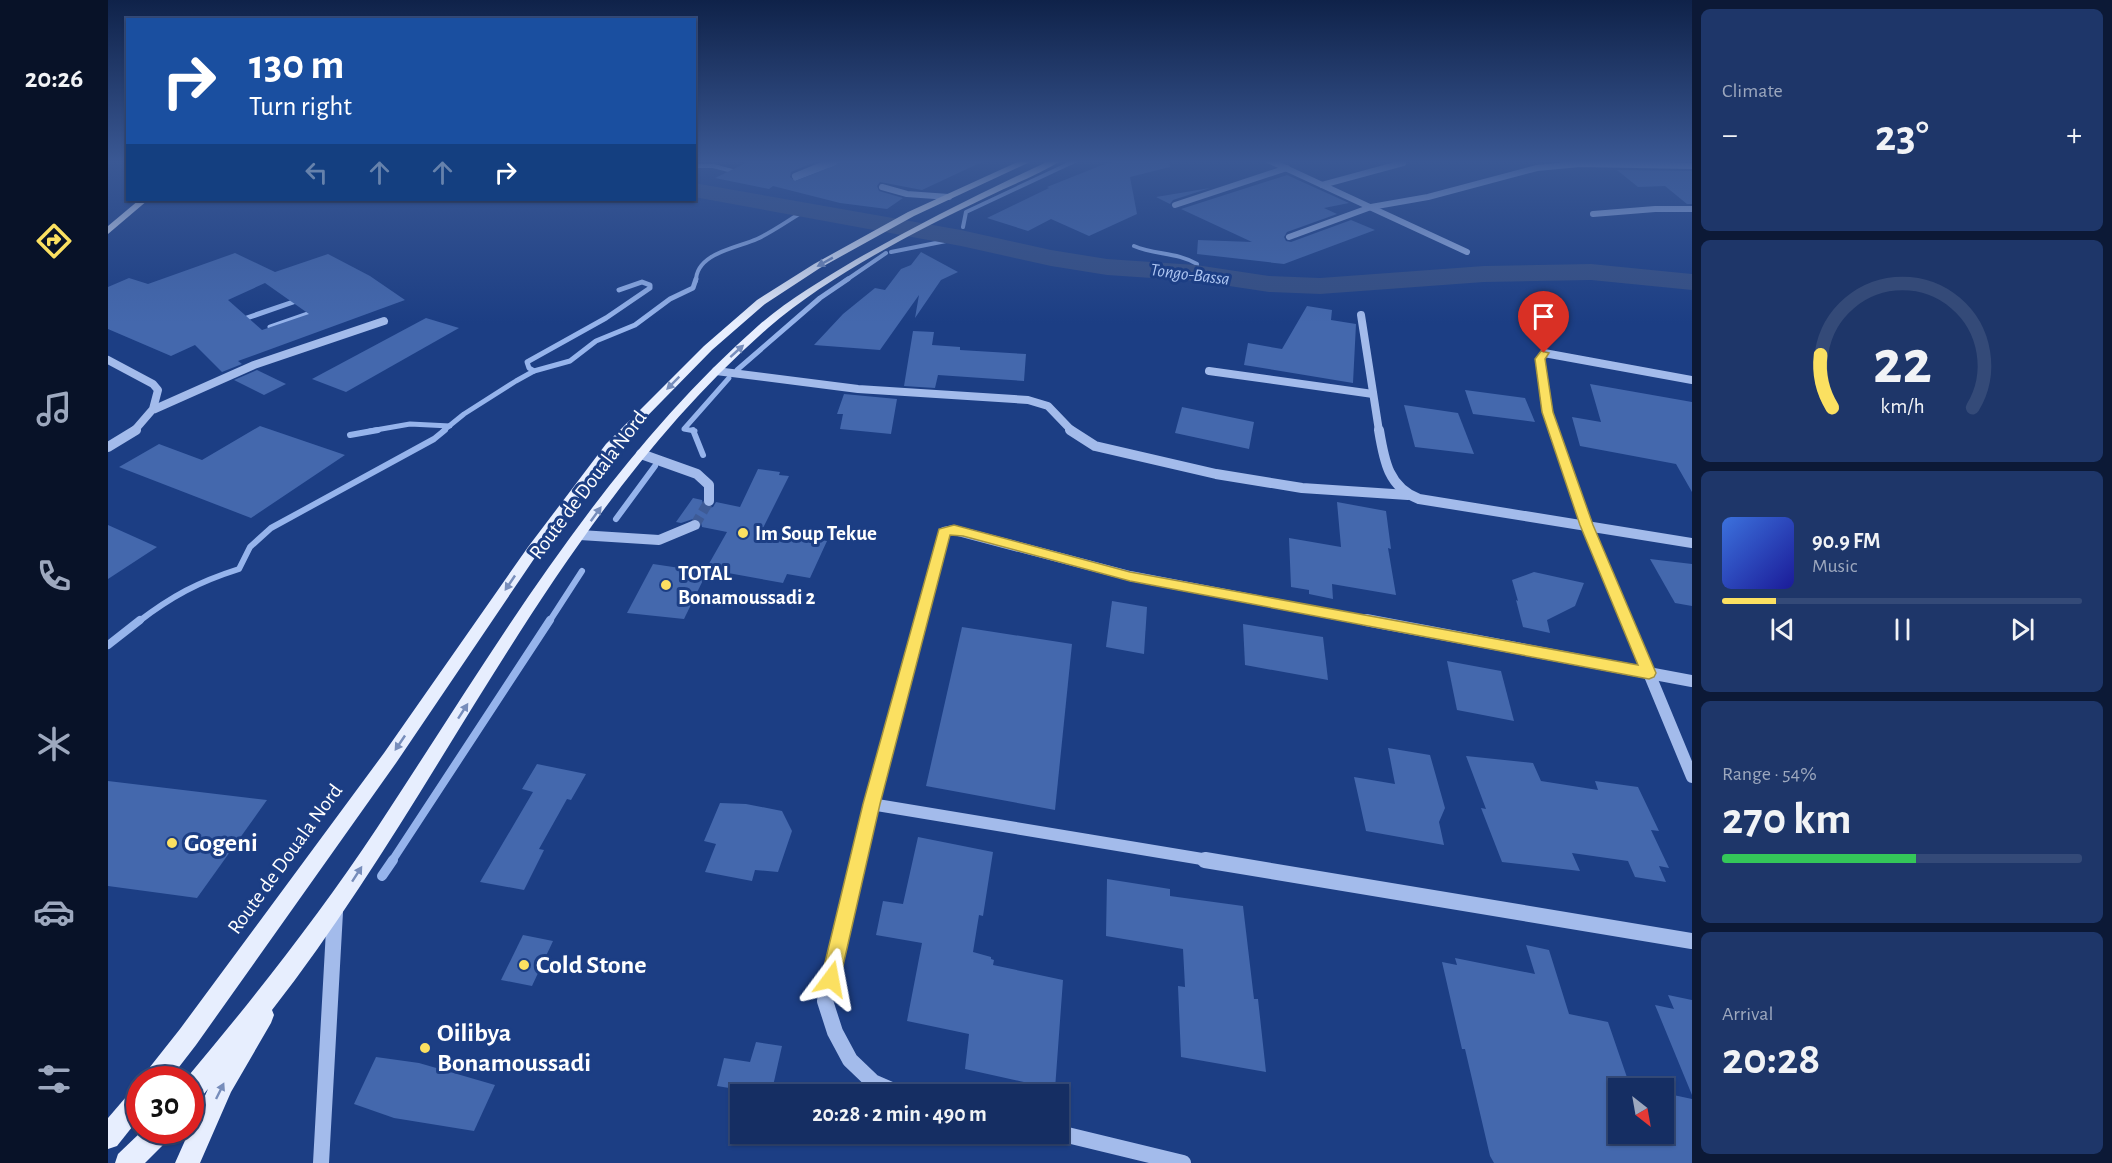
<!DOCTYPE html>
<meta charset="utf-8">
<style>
:root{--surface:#152e63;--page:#1e3669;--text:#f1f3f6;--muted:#9da8be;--line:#344a78;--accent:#fbe061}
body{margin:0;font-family:"Alegreya Sans",sans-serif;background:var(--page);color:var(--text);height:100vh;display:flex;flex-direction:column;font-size:22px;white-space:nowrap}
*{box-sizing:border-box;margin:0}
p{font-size:20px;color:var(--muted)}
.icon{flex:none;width:33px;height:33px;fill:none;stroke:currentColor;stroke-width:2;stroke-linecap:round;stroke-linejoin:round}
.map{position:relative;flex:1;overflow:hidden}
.sheet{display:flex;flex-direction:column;gap:9px;padding:9px;background:#0c1936;width:420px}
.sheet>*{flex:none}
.guide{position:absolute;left:18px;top:18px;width:570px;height:183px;border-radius:0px;box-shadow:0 2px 4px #0004,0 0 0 2px var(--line);background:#1a4fa0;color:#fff;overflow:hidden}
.needle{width:39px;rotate:149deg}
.controls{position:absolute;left:1500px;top:1078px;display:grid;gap:12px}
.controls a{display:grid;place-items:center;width:66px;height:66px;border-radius:0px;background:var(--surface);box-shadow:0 2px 4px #0004,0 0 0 2px var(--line);font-size:30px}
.speed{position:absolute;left:18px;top:1066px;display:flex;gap:12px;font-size:30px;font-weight:700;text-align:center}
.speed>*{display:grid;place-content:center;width:78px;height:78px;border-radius:50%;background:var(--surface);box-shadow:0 2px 4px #0004,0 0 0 2px var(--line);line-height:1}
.speed .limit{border:9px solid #d22;background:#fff;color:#111}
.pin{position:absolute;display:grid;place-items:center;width:51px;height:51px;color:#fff;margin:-62px -26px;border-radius:50% 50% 50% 0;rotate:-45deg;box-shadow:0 0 6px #0007}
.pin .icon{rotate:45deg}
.me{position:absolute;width:66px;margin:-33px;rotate:13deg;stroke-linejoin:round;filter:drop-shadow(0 0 4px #0008)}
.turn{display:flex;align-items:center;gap:21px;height:126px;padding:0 24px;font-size:27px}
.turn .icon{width:78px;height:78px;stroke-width:2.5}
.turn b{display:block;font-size:42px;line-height:51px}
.lanes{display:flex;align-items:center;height:57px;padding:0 24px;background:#0003;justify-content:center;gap:30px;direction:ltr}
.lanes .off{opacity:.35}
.big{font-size:45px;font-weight:600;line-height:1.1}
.sheet .tile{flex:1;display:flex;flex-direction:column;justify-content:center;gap:9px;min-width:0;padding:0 21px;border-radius:9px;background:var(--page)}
.sheet .dial{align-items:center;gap:0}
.dial svg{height:156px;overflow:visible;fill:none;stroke:var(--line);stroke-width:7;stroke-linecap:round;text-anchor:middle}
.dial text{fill:var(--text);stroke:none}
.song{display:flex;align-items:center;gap:18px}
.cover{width:72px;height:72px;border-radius:9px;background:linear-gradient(135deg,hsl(220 70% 55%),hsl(240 70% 35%))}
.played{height:6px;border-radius:3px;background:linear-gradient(90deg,var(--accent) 15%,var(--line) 15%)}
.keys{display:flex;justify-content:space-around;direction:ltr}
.heat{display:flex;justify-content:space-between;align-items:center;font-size:33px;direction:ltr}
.charge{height:9px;border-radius:4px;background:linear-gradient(90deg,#34c759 54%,var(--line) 0)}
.trip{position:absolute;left:622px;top:1084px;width:339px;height:60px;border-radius:0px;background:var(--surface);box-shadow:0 2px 4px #0004,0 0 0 2px var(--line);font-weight:600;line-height:60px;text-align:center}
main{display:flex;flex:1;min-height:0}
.tabs{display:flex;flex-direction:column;width:108px;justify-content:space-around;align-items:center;background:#081228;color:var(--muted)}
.tabs .icon{width:42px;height:42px}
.tabs .selected{color:var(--accent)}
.tabs b{font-size:27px;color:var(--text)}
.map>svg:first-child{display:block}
</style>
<main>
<nav class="tabs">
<b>20:26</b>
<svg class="icon selected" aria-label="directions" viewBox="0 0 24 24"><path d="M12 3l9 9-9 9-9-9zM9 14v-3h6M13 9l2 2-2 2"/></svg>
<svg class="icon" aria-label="music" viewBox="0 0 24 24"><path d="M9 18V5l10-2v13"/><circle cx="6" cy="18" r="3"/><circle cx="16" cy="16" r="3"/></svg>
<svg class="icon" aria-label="phone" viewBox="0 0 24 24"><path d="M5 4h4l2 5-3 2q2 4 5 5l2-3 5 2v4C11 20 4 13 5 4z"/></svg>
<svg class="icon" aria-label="climate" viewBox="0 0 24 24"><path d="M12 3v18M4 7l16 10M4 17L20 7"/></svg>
<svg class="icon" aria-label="car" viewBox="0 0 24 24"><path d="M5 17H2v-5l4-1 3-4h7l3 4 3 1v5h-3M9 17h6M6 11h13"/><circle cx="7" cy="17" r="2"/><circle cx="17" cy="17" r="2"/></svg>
<svg class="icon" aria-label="filters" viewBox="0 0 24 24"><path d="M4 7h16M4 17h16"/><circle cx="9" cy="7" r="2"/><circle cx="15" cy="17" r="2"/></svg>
</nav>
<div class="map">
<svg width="1584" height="1163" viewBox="0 0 1584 1163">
<rect width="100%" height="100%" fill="#1c3e84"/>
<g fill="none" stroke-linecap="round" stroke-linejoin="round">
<!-- stream-far4 -->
<g stroke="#96b4ec" stroke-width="4">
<path d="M586 166H605L632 173"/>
<path d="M687 179 729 163"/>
<path d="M855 227 858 212 969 160"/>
<path d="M1026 246C1047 255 1069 252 1089 264L1088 273"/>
<path d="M783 252 853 238"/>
<path d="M588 281C588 253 629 248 649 239 666 231 682 219 698 210"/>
<path d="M737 281 778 253"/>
</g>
<!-- stream-far3 -->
<g stroke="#96b4ec" stroke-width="5">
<path d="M133 320 191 300"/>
<path d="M162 327 208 311"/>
<path d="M629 370 712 298 740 279"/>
<path d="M426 371 421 368 419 362 498 318 542 288V285L534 282 511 290"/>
<path d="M262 431 302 424 342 426"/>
<path d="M335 431 356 414 408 381 426 371 462 361 488 341 527 325 562 299 585 288 588 279"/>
<path d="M587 431 576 429 621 378"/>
</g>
<!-- stream-far2 -->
<g stroke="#96b4ec" stroke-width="6">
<path d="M585 430 595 455"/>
<path d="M242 435 270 430"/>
<path d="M508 519 547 466"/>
<path d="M30 622C64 596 90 582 131 569L142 547 163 528 326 439 337 430"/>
<path d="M441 622 474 571"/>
</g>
<!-- stream-far1 -->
<g stroke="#96b4ec" stroke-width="8">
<path d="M0 645 32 620"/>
<path d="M284 861 442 620"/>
</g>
<!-- stream -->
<path stroke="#96b4ec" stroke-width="10" d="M274 876 285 860"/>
<!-- river -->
<path fill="#354e82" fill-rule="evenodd" d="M586 183 853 230 943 250 999 259 1088 265 1161 276 1212 278 1376 266 1483 264 1584 274V290L1483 280 1376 282 1212 294 1161 292 1088 281 999 275 943 266 853 246 586 197Z"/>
</g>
<!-- building -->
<g fill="#4468ad" fill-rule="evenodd">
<path d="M644 160H711L683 172 682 177 687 181 728 165 731 160H878L814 190 772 182 769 186 771 191 795 198 779 209 732 203 665 186 661 189 607 178Z"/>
<path d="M1014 160H1061L1062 167 1022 177 1029 214 981 236 943 219 920 231 879 218 941 188 939 187 994 165Z"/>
<path d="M1509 170 1584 171V204H1579L1557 186 1530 187Z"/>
<path d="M1179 175 1241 203 1216 208 1229 214 1179 232 1176 237 1178 241 1183 242 1243 220 1267 230 1176 264 1089 254 1090 240 1144 242 1073 209Z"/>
<path d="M1102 188 1065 200 1062 204 1048 197Z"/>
<path d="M813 252 850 272 833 280 807 318 811 295 772 350 706 345 735 314 767 288 777 290 793 269 803 265Z"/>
<path d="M127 253 167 272 220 254 262 276 297 300 130 361 134 364 114 372 87 345 63 356 0 329V287L21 278 40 284ZM157 283 201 314 154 330 120 300Z"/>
<path d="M1199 306 1224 310 1223 320 1248 324 1245 383 1136 365 1140 343 1174 349Z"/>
<path d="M318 318 351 328 238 392 204 379Z"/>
<path d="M805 331 826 332 824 345 852 347V350L918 354 916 381 830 375 827 388 796 386Z"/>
<path d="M149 370 178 384 156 395 126 380Z"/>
<path d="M1482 384 1584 402V492L1568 464 1472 446 1464 417 1493 422Z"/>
<path d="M1357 390 1417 398 1427 422 1365 414Z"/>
<path d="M736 394 789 399 783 434 732 429 735 414H729Z"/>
<path d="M1296 405 1350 413 1366 454 1307 447Z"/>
<path d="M1074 407 1146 422 1141 449 1067 433Z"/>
<path d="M152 426 237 455 143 518 11 467 51 444 94 460Z"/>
<path d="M650 469 672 472 671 475 681 476 654 530 719 541 702 578 679 574 675 583 598 569 619 532 594 527 593 522 588 518 573 523 568 522 585 498 594 500 595 505 600 508 605 507 608 502 632 507Z"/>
<path d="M1229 502 1278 511 1283 549 1280 548 1288 595 1224 584 1225 599 1201 594V590L1183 587 1181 538 1233 547Z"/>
<path d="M0 525 49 547 0 579Z"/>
<path d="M1542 559 1584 564V606L1567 603Z"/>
<path d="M545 564 599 572 576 619 519 613Z"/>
<path d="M1426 572 1476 583 1467 606 1439 620 1442 633 1415 627 1408 600 1410 601 1404 580Z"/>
<path d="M1004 601 1039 607 1036 654 998 647Z"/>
<path d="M1135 624 1215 637 1220 680 1137 665Z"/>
<path d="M854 627 964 644 947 810 818 786Z"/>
<path d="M1339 661 1393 671 1406 721 1349 710Z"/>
<path d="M1280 748 1322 755 1337 808 1331 822 1336 845 1258 831 1246 777 1287 784Z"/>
<path d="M1358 756 1425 763 1433 781 1490 790 1487 781 1530 787 1551 831 1543 830 1561 868 1551 866 1558 882 1527 877 1520 861 1464 853 1472 871 1394 862 1373 808 1378 809Z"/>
<path d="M429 764 478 774 463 800 459 799 431 849 436 850 416 890 372 882 425 792 414 789Z"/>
<path d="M0 781 159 800 89 898 0 886Z"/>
<path d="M612 803 638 804 674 811 684 831 670 872 647 870 644 881 597 872 608 844 596 841Z"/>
<path d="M810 837 885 852 875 916 871 915 865 952 883 957V959L886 960 885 965 955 980 947 1089 857 1069 861 1034 799 1021 814 943 768 935 775 901 795 904Z"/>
<path d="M999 879 1062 889V896L1135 906 1146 999H1150L1158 1072 1073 1057 1070 986 1077 987 1075 949 998 936Z"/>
<path d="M415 935 445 941 424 986 393 980Z"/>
<path d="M1418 945 1441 950 1461 1014 1500 1022 1523 1089H1510V1134H1556V1093L1584 1099V1163H1386L1382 1156 1357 1049H1354L1334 962 1349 965 1347 958 1427 974Z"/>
<path d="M1560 995 1584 1000V1095L1547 1005 1566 1009Z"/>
<path d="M648 1042 674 1046 663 1095 609 1086 616 1058 642 1062Z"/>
<path d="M268 1057 311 1063 387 1085 366 1131 286 1118 246 1104Z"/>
</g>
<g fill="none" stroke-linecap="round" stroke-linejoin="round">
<!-- minor-tunnel -->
<path stroke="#3e5b96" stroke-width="10" stroke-dasharray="10 5" stroke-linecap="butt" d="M587 525 601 501"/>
<!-- minor-far4 -->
<g stroke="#a3bbeb" stroke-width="6">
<path d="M1160 160 1359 252"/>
<path d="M687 176 726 160"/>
<path d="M1214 185 1295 163"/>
<path d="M774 187 799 194 841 197"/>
<path d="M1067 205 1179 168"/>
<path d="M1485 214 1547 209H1584"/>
<path d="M1181 237 1263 207 1320 197 1429 168 1472 164 1584 166"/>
</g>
<!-- minor-far3 -->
<g stroke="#a3bbeb" stroke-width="8">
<path d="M1253 315 1271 431"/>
<path d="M0 360 45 384 50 390 45 409 26 431"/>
<path d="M608 371 750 389 920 400 940 406 964 431"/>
<path d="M1101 371 1265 394"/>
<path d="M47 409 146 365 276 321"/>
<path d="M1446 431 1439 412 1432 359 1436 353 1584 380"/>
</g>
<!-- minor-far2 -->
<g stroke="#a3bbeb" stroke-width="10">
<path d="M962 430 987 446 1108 474 1194 488 1300 495"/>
<path d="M1271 430C1276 460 1280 487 1311 499L1584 543"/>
<path d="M1445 430 1479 525 1519 622"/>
<path d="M0 447 28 430"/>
<path d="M533 454 589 474 601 485V501"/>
<path d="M472 535 551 540 587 525"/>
<path d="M812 622 836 532 846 530 1022 576 1266 622"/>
</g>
<!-- minor-far1 -->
<g stroke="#a3bbeb" stroke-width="12">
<path d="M1258 620 1584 681"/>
<path d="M1519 620 1584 777"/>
<path d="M763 804 1106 861"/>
<path d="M750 861 812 620"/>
</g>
<!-- minor -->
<g stroke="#a3bbeb" stroke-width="16">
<path d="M750 860 717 1001 727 1032 742 1060 765 1082 795 1095"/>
<path d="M1097 860 1584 941"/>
<path d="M951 1133 1075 1163"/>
<path d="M213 1163 227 912"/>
</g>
<!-- major -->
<g fill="#e7eefe" fill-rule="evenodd">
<path d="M914 160H926L806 216 712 268 657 304 604 350 506 450 430 553 288 763 88 1045 61 1080H34L38 1072 72 1029 276 753 420 547 498 444 596 346 649 300 706 264 800 212Z"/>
<path d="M943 160H954C931 175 903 185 879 197 806 232 720 276 660 328 445 516 337 789 164 1010L166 1015 163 1023 123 1092 92 1163H67L100 1089 90 1101 82 1105V1080H77C145 999 210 917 269 828 385 652 491 466 651 325 680 300 714 280 747 260 810 224 876 191 943 160Z"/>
<path d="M31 200H40L0 234V226Z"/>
<path d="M32 1086V1117L9 1146 0 1149V1118L24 1090Z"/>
<path d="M34 1131H63L60 1140 37 1163H7L10 1154Z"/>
</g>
</g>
<!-- one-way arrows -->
<defs><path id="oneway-solid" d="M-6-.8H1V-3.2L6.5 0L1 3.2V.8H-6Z" transform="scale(1.5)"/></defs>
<g fill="#778dbb">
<use href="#oneway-solid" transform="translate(717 262) rotate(151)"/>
<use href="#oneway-solid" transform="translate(629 351) rotate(-42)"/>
<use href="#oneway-solid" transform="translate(565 383) rotate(135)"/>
<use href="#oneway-solid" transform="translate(488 514) rotate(-54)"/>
<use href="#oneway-solid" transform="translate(402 583) rotate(124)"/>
<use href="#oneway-solid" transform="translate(355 711) rotate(-57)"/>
<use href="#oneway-solid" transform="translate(292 743) rotate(124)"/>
<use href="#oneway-solid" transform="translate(249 874) rotate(-57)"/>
<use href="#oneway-solid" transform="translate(112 1091) rotate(-64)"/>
</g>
<!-- sky -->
<linearGradient id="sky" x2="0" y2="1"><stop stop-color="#0f2249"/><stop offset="0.5" stop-color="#3a5894"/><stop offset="1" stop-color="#3a5894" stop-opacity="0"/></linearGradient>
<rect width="1584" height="323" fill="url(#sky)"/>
<!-- route -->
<path fill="#fbe061" stroke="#a3923f" stroke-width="1.5" d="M1433 351 1441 353 1437 359 1445 412 1485 525 1548 673 1546 677 1541 679 1022 581 855 536 842 535 772 804 732 979 730 986 723 989 716 986 713 979 755 804 831 529 846 525 1022 572 1530 665 1472 525 1434 412 1427 359Z"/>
<!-- markers -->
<g fill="#fbe061" stroke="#1c3e84" stroke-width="2">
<circle cx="635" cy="533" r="6"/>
<circle cx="558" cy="585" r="6"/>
<circle cx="64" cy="843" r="6"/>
<circle cx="416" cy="965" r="6"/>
<circle cx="317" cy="1048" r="6"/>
</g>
<g text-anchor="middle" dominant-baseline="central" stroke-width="6" stroke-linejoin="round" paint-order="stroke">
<!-- far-water labels -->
<g font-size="18" font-style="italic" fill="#aec6f2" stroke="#1c3e84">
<text transform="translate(1082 275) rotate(7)">Tongo-Bassa</text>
</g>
<!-- street labels -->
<g font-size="21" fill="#fff" stroke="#1c3e84">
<text transform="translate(480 485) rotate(-53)">Route de Douala Nord</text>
<text transform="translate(177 859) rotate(-54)">Route de Douala Nord</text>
</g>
<!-- poi labels -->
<g font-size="21" font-weight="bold" fill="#fff" stroke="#1c3e84" text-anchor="start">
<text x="647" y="533">Im Soup Tekue</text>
<text x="570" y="573">TOTAL<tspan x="570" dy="24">Bonamoussadi 2</tspan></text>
</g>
<!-- near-poi labels -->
<g font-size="26" font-weight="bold" fill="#fff" stroke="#1c3e84" text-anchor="start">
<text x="76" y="843">Gogeni</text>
<text x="428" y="965">Cold Stone</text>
<text x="329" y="1033">Oilibya<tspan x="329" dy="30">Bonamoussadi</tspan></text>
</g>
</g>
</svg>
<div class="controls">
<a><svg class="needle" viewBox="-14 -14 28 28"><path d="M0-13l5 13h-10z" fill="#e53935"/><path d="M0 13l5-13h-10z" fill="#9da8be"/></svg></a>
</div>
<div class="speed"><div class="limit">30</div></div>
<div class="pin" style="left:1436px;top:353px;background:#d93025"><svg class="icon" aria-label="arrive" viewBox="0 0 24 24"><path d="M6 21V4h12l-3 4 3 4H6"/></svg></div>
<svg class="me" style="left:723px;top:979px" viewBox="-20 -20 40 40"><path d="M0-17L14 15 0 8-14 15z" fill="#fbe061" stroke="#fff" stroke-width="4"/></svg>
<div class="trip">20:28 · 2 min · 490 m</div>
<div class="guide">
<div class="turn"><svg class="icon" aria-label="right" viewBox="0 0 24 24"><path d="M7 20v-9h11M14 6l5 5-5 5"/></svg><div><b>130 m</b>Turn right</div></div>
<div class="lanes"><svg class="icon off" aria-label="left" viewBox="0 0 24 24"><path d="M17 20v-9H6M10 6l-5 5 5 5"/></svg><svg class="icon off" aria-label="ahead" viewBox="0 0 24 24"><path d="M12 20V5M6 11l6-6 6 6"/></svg><svg class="icon off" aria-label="ahead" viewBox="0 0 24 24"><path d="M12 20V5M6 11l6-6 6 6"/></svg><svg class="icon" aria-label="right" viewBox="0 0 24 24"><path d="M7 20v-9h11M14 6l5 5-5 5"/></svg></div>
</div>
</div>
<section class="sheet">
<div class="tile"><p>Climate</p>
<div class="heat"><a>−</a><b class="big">23°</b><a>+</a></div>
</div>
<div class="tile dial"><svg viewBox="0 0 100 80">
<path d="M14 69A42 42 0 1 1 86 69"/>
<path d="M14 69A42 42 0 0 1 8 42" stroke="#fbe061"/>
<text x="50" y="56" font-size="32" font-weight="700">22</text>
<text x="50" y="72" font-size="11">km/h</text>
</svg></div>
<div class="tile">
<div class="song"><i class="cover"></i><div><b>90.9 FM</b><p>Music</p></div></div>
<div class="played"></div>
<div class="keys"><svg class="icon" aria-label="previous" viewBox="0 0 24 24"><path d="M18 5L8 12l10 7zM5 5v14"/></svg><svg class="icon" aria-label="pause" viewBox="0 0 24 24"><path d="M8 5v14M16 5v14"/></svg><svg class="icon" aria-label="next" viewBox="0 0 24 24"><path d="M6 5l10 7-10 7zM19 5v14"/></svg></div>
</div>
<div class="tile"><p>Range · 54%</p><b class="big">270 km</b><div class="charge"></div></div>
<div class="tile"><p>Arrival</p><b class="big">20:28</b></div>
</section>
</main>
